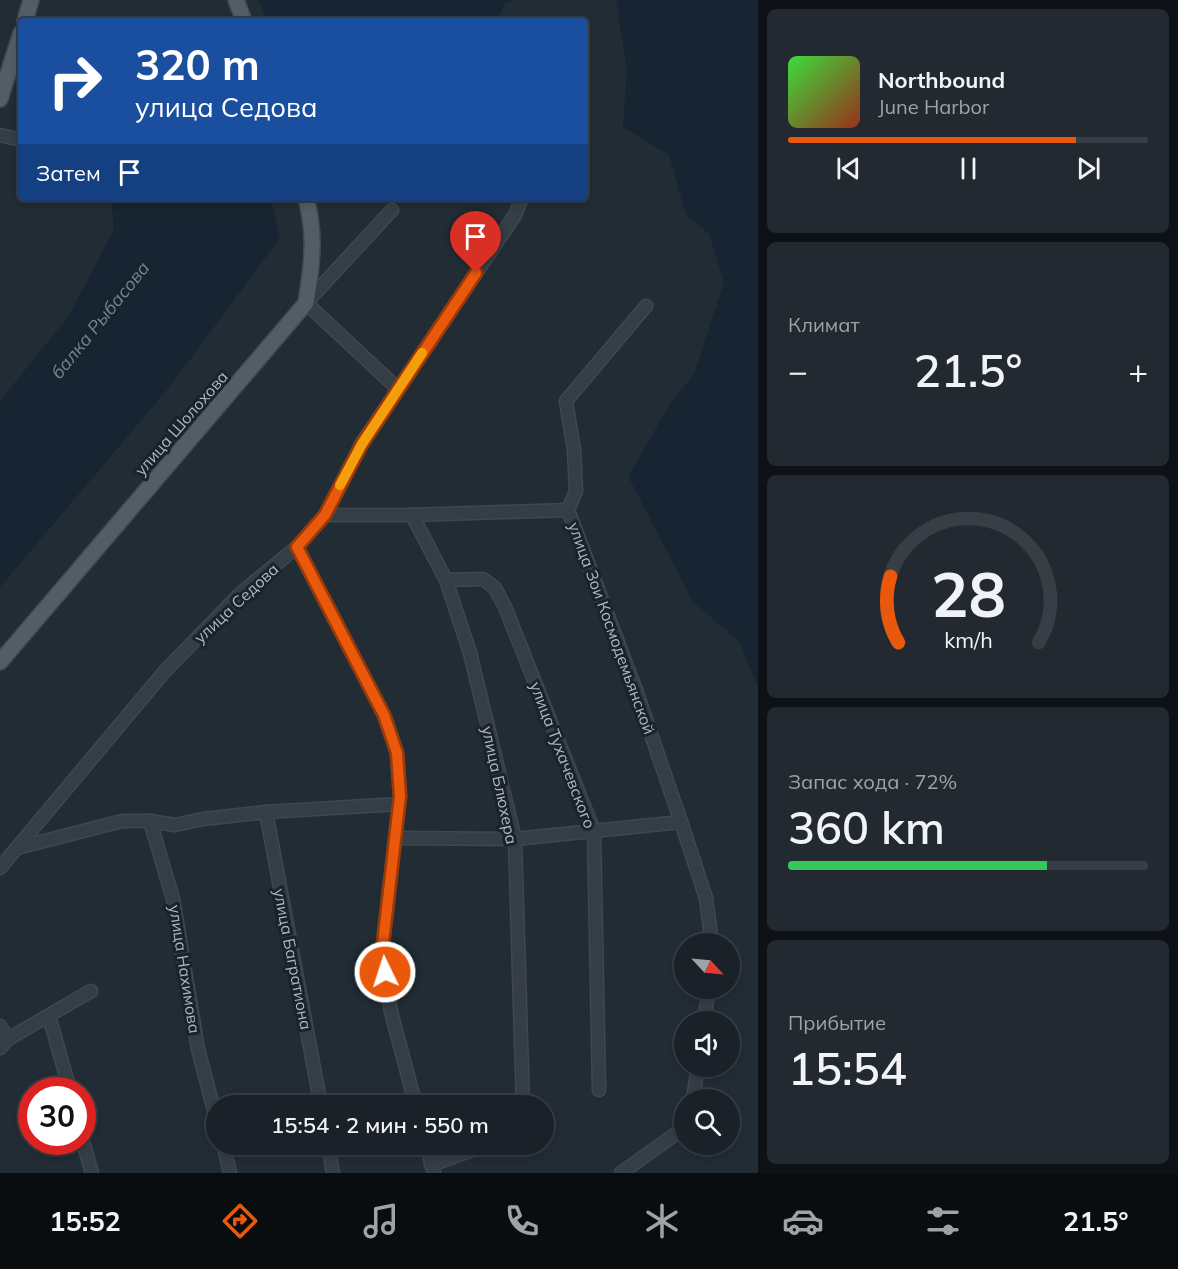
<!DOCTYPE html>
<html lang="ru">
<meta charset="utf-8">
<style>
:root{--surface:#1a2128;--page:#232930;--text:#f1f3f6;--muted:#9fa3a8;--line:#383e45;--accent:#ea580c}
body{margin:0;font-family:Mulish,sans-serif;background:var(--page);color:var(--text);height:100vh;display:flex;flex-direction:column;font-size:22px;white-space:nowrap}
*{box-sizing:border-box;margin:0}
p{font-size:20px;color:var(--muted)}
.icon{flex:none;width:33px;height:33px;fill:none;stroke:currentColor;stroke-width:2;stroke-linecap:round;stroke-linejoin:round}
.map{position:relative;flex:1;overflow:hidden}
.sheet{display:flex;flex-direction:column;gap:9px;padding:9px;background:#0e1216;width:420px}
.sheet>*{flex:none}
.banner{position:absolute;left:18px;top:18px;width:570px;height:183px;border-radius:6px;box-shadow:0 3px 9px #0003,0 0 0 2px var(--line);background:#1a4fa0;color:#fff;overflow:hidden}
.needle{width:39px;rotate:116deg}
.tools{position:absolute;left:674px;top:933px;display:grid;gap:12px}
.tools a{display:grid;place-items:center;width:66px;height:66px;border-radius:50%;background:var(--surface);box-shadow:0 3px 9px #0003,0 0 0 2px var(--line);font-size:30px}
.speed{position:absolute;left:18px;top:1077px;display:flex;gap:12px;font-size:30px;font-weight:700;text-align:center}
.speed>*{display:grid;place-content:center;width:78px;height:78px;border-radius:50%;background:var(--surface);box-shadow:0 3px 9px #0003,0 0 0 2px var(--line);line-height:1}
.speed .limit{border:9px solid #d22;background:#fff;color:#111}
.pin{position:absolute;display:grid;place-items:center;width:51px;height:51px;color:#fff;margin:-62px -26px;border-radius:50% 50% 50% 0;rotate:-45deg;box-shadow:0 0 6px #0007}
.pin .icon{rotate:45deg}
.me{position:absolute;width:66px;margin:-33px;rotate:356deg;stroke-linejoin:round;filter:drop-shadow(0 0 4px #0008)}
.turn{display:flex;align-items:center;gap:21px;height:126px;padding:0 18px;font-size:27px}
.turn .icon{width:78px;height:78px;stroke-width:2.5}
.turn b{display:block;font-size:42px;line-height:51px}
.then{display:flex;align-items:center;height:57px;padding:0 18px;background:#0003;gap:12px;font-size:22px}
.big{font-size:45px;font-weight:600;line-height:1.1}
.sheet .card{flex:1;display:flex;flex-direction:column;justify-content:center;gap:9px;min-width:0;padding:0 21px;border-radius:9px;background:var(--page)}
.sheet .dial{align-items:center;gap:0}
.dial svg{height:156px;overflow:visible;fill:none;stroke:var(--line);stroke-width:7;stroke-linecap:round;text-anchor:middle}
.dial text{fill:var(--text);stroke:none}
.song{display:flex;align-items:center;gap:18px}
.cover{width:72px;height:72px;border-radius:9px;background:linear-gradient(135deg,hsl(120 70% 55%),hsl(10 70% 35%))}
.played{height:6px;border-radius:3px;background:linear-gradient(90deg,var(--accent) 80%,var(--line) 80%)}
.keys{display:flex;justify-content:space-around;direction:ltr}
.heat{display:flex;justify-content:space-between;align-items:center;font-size:33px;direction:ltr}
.charge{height:9px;border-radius:4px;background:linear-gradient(90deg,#34c759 72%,var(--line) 0)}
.trip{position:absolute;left:206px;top:1095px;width:348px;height:60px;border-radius:30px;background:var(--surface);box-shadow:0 3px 9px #0003,0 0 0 2px var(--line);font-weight:600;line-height:60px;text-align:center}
.dock{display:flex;height:96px;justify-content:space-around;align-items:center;background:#0a0d10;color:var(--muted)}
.dock .icon{width:42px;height:42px}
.dock .current{color:var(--accent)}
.dock b{font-size:27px;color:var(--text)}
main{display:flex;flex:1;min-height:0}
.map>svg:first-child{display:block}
</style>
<main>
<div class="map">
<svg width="758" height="1173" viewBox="0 0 758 1173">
<rect width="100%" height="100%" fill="#222c35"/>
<!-- water -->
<g fill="#172431">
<path d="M259 0H513L505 4 496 21H267Z"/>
<path d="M616 0H758V686L739 641 693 602 628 476 672 401 694 374 724 283 709 234 686 215 669 155 623 127 627 69Z"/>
<path d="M111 198H270L280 238 171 385 0 587V401L68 317 114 230Z"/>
</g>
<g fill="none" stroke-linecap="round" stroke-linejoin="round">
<!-- minor casing -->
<g stroke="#3f474f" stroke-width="15">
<g id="minor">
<path d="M0 135 21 140"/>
<path d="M392 210 306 303 398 389"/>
<path d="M568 510 576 491 574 450 566 401 646 306"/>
<path d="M325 515H412L568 510 637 693 681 822 706 898 712 944"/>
<path d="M412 515 446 580 470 653 515 839 523 1106"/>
<path d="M297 547 384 715 397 753 400 796 382 952 391 1012 416 1106"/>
<path d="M446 580 483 579 495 588 505 607 594 831 599 1090"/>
<path d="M266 812 321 1106"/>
<path d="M150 821 173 899 198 1049 216 1118"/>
<path d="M395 838 515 839 681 822"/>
<path d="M17 848 122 821H150L175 825 203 819 266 812 399 804"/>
<path d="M0 868 165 671 241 593 297 547 325 515 362 443 515 215 522 198"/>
<path d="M49 1016 70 1090"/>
<path d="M704 1022 709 988"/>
<path d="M0 1026 8 1039"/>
<path d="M0 1048 8 1039 91 991"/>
<path d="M693 1100 698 1066"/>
<path d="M82 1138 92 1173"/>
<path d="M223 1144 230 1173"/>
<path d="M328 1144 333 1173"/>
<path d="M426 1144 434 1173"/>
<path d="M431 1165 489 1144"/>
<path d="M621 1173 684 1128"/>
</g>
</g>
<!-- major casing -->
<g stroke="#3f474f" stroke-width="18">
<g id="major">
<path d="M236 0 244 21"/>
<path d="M25 21 31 0"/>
<path d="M0 99 21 33"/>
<path d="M0 662 306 303C312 266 316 235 306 198"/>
</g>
</g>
<!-- minor -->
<use href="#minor" stroke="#353e46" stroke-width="12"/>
<!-- major -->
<use href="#major" stroke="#535d66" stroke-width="15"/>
</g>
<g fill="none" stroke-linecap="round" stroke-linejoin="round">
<!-- route casing -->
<g stroke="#983908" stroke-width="15">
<path id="route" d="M385 972 382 952 400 796 397 753 384 715 297 547 325 515 362 444 476 273"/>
</g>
<!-- route -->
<use href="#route" stroke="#ea580c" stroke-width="10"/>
<!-- slow -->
<path stroke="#f59e0b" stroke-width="10" d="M340 485 362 444 422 353"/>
</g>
<g text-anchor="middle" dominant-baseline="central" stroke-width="6" stroke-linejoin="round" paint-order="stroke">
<!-- street labels -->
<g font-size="16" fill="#b0b9c2" stroke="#1b232a">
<text transform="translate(181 423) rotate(-49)">улица Шолохова</text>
<text transform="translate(236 603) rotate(-43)">улица Седова</text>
<text transform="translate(612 628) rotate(70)">улица Зои Космодемьянской</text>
<text transform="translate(563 755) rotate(69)">улица Тухачевского</text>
<text transform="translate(500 785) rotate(78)">улица Блюхера</text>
<text transform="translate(293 959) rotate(79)">улица Багратиона</text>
<text transform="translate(185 969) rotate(81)">улица Нахимова</text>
</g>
<!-- water labels -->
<g font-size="18" font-style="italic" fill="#6c869e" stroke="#1b232a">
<text transform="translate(100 320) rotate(-51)">балка Рыбасова</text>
</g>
</g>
</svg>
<div class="tools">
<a><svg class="needle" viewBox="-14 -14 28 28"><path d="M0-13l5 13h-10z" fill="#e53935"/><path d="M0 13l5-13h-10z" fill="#9fa3a8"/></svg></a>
<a><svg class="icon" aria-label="sound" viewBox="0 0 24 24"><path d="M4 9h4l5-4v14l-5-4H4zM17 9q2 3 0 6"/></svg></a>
<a><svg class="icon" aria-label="search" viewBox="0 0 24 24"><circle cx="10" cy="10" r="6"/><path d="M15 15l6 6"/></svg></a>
</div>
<div class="speed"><div class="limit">30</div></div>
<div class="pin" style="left:476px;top:273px;background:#d93025"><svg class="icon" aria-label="arrive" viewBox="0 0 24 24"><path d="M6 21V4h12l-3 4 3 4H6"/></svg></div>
<svg class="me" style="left:385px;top:972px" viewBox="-20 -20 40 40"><circle r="17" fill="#ea580c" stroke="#fff" stroke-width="3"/><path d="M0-11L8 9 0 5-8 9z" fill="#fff"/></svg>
<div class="trip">15:54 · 2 мин · 550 m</div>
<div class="banner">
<div class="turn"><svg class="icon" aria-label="right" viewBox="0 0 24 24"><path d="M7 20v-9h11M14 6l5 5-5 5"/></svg><div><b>320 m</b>улица Седова</div></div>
<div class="then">Затем<svg class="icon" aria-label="arrive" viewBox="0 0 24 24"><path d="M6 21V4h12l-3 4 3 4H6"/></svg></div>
</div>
</div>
<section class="sheet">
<div class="card">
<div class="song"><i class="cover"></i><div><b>Northbound</b><p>June Harbor</p></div></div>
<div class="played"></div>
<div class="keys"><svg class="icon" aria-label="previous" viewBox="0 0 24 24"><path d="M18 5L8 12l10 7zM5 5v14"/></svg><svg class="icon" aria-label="pause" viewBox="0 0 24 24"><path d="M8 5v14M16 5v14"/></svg><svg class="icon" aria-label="next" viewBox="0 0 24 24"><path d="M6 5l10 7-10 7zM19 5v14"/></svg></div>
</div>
<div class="card"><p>Климат</p>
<div class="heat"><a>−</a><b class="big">21.5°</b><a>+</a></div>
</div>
<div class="card dial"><svg viewBox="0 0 100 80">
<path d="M14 69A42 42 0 1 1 86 69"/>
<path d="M14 69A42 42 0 0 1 10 35" stroke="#ea580c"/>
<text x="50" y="56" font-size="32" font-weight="700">28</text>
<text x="50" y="72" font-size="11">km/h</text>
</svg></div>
<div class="card"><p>Запас хода · 72%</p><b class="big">360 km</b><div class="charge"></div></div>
<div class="card"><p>Прибытие</p><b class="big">15:54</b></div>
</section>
</main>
<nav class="dock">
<b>15:52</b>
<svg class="icon current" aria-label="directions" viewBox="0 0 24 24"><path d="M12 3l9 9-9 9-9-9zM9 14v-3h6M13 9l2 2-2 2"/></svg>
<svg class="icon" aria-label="music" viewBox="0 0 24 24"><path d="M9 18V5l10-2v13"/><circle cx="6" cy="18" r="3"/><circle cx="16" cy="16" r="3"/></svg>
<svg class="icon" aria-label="phone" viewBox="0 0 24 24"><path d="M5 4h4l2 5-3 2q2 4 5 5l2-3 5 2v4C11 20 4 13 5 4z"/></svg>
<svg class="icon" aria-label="climate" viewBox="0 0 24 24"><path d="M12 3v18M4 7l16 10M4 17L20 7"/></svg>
<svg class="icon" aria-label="car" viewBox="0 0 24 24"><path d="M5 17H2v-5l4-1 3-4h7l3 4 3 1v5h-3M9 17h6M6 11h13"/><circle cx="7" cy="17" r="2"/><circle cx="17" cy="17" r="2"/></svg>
<svg class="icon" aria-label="filters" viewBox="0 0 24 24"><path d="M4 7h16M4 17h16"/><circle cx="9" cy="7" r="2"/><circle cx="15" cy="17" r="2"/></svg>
<b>21.5°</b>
</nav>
